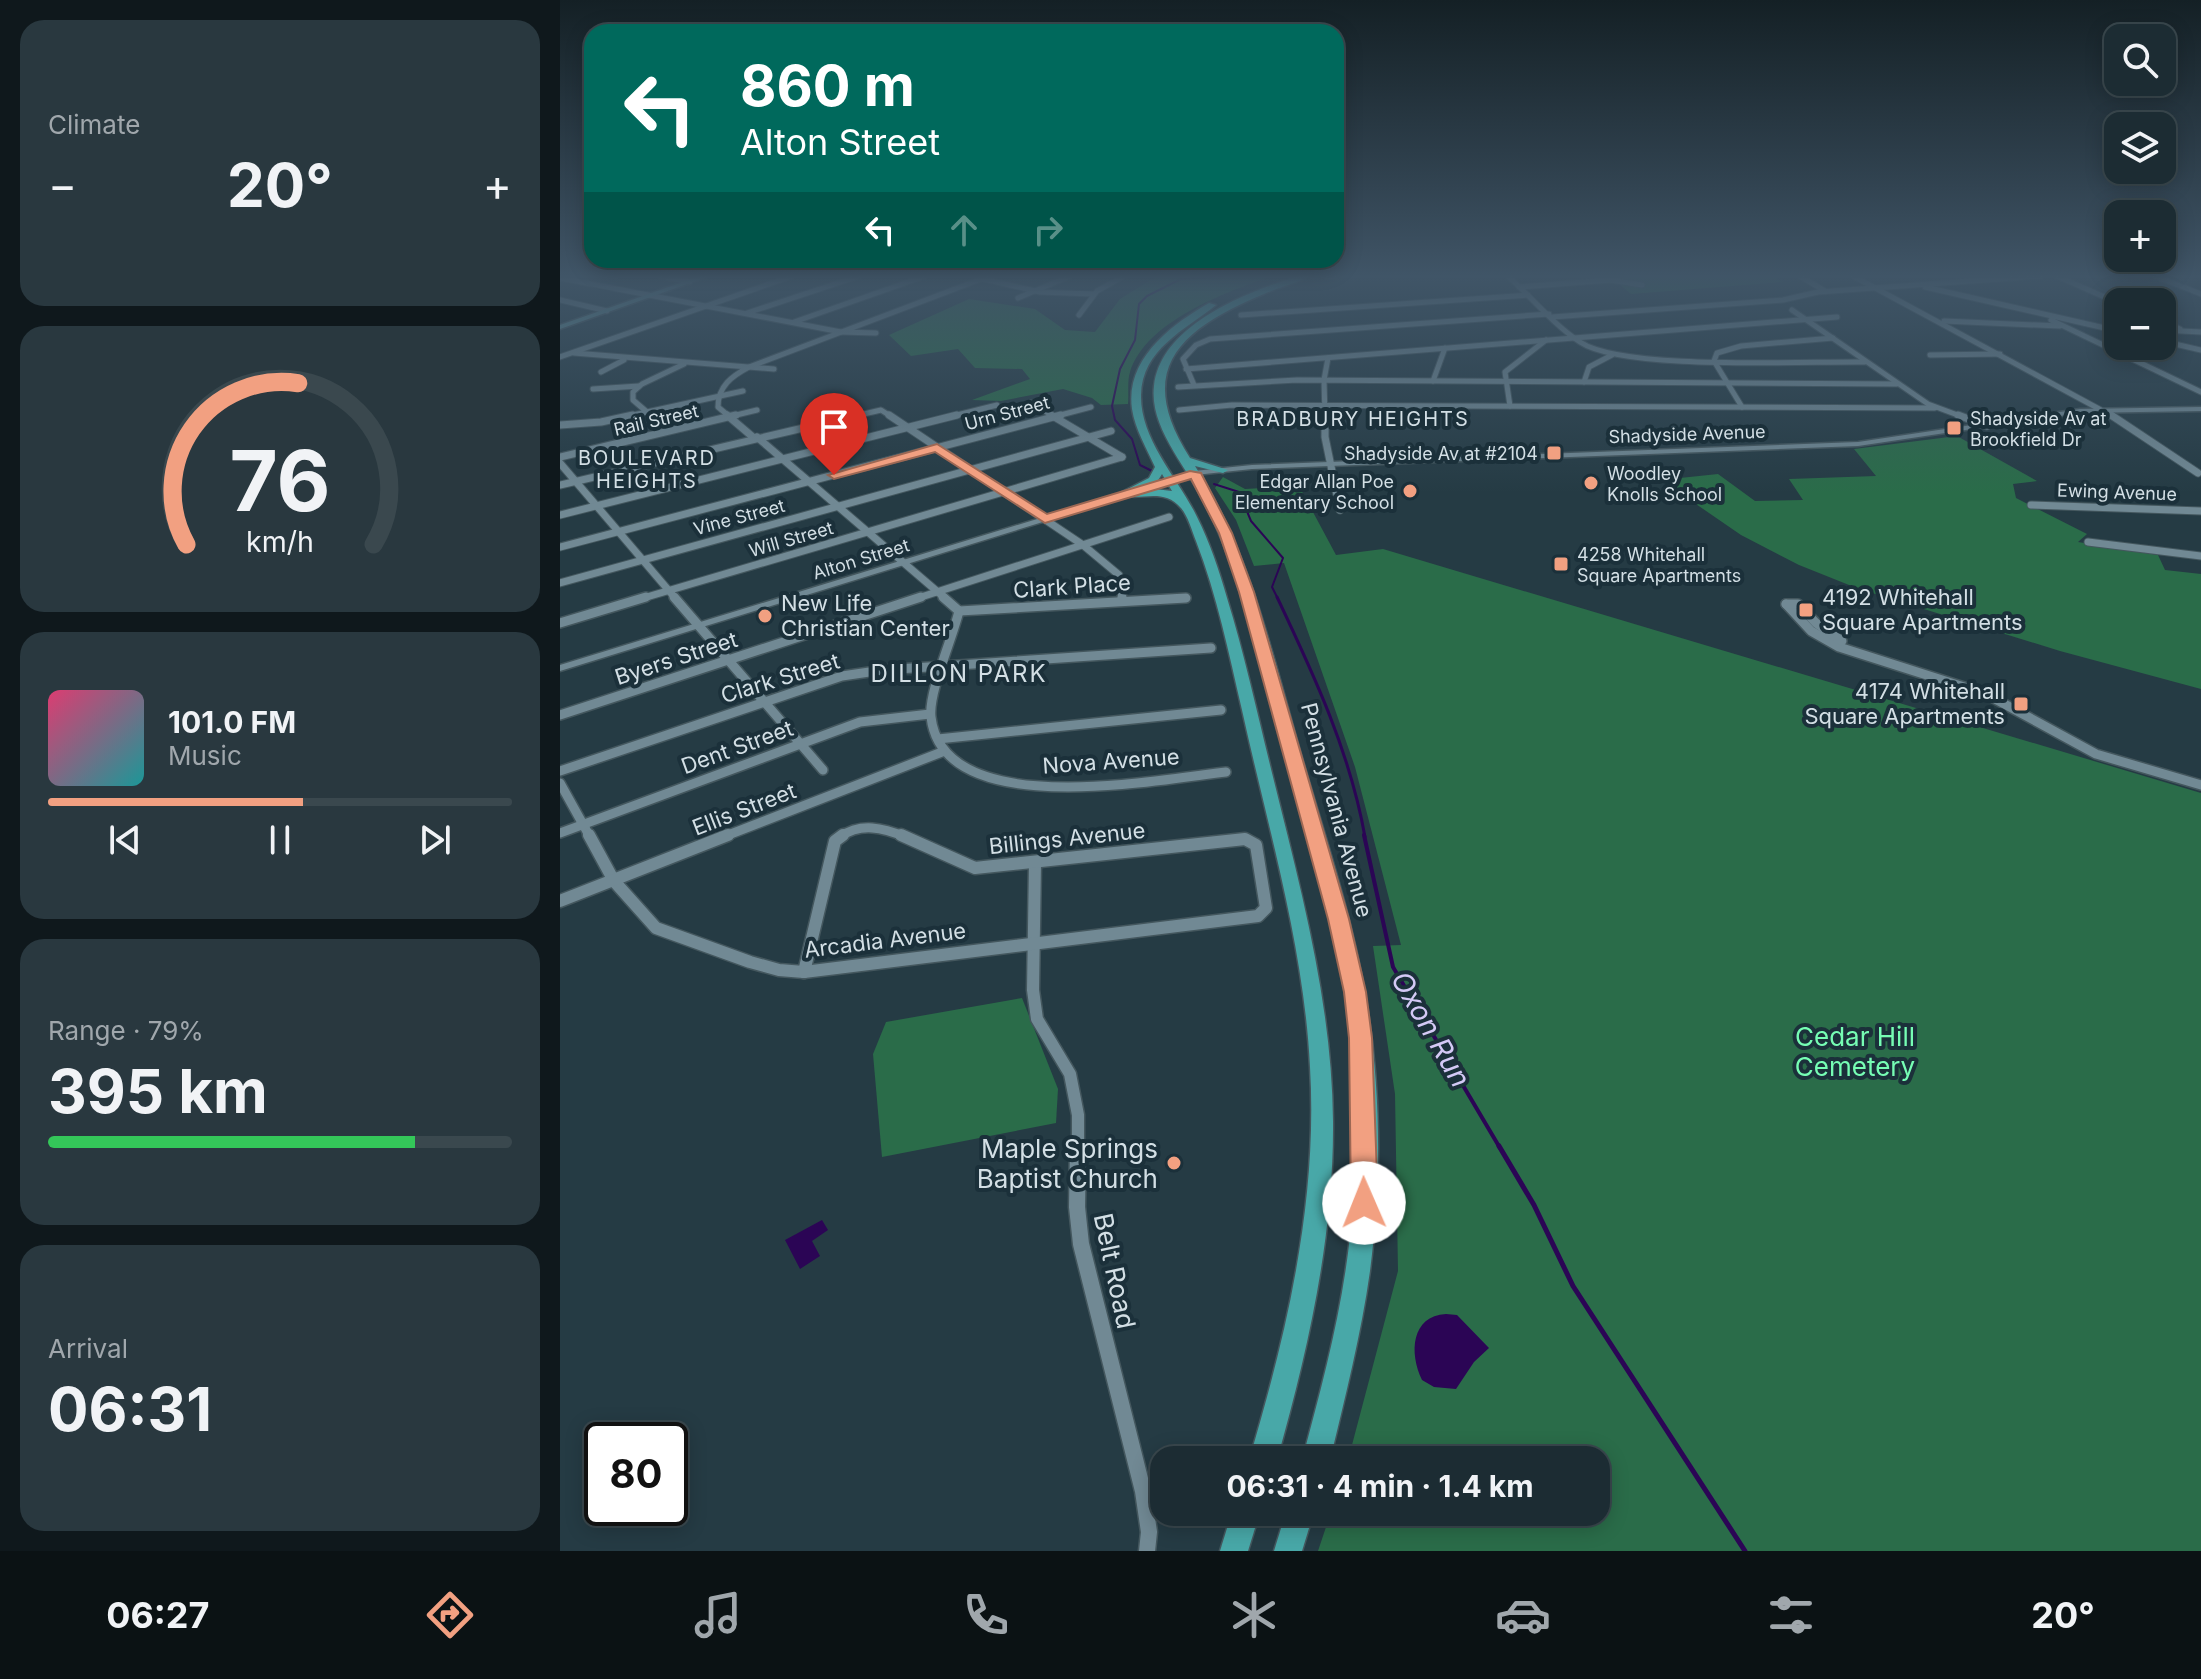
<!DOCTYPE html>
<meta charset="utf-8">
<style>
:root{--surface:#1c2c33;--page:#29383f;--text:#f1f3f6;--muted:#a0a7ac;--line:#3a484e;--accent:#f2a081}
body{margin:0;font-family:Inter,sans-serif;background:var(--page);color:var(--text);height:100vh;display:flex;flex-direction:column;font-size:30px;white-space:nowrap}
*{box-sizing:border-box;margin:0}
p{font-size:26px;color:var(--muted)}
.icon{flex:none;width:44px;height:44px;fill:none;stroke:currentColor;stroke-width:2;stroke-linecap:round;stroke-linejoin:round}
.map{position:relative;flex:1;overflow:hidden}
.sheet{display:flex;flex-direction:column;gap:20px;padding:20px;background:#0f181c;width:560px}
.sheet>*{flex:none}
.banner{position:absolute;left:24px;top:24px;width:760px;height:244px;border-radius:24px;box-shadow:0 4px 20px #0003,0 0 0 2px var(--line);background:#00695c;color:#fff;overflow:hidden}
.tools{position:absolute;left:1544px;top:24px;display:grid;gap:16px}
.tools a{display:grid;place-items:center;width:72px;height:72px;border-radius:16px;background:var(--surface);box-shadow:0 4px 20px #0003,0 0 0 2px var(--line);font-size:40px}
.speed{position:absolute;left:24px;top:1422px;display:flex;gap:16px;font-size:40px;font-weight:700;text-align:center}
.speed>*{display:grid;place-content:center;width:104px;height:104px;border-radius:50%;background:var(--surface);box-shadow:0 4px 20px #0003,0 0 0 2px var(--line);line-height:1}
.speed .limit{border:4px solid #111;border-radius:12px;background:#fff;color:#111}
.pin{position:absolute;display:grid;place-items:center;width:68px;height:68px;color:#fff;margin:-82px -34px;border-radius:50% 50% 50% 0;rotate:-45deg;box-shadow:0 0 8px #0007}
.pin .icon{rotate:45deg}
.me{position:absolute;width:88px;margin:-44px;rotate:359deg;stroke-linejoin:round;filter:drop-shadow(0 0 6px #0008)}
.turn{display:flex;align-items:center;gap:28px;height:168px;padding:0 24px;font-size:36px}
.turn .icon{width:104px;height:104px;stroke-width:2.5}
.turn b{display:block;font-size:56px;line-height:68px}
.lanes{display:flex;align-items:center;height:76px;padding:0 24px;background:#0003;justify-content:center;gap:40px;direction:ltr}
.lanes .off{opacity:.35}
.big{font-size:60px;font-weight:700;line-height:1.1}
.sheet .card{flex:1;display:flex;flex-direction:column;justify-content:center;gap:12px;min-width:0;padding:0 28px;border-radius:24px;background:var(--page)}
.sheet .dial{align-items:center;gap:0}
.dial svg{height:208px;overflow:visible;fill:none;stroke:var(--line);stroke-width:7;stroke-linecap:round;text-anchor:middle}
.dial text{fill:var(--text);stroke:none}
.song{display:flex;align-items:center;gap:24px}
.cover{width:96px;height:96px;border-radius:12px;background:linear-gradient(135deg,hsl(340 70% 55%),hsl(180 70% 35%))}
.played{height:8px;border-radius:4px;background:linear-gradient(90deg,var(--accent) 55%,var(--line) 55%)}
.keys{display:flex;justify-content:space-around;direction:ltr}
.heat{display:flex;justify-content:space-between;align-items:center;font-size:44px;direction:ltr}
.charge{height:12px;border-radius:6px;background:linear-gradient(90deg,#34c759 79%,var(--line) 0)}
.trip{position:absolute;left:590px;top:1446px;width:460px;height:80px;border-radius:24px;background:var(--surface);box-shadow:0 4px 20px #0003,0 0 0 2px var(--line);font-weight:700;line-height:80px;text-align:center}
.menu{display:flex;height:128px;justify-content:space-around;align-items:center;background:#0b1214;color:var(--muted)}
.menu .icon{width:56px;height:56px}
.menu .selected{color:var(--accent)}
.menu b{font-size:36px;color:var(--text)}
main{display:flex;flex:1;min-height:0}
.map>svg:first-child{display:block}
</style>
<main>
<section class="sheet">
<div class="card"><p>Climate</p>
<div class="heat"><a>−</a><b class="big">20°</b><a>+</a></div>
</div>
<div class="card dial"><svg viewBox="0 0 100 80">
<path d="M14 69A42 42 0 1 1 86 69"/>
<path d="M14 69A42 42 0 0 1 57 7" stroke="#f2a081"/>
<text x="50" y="56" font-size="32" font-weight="700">76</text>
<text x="50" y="72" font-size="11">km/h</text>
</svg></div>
<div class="card">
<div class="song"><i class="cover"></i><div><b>101.0 FM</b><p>Music</p></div></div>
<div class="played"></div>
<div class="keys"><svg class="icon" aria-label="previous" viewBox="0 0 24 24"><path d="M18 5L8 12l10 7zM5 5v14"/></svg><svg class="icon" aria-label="pause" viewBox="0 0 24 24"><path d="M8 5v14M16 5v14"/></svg><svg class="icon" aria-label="next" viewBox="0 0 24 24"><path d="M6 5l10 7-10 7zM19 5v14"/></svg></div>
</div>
<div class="card"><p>Range · 79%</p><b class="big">395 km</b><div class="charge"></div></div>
<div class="card"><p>Arrival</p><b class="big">06:31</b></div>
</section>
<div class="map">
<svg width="1641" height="1551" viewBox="0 0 1641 1551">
<rect width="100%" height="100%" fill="#253b44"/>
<!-- green -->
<g fill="#2a6c49">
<path d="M597 276H712C666 292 586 321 570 372 567 381 569 394 568 404L541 405 532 398 503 389 441 401 412 400 470 379 462 369 415 368 398 349 351 356 329 335 409 299 475 309 505 330 535 332 560 299Z"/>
<path d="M1050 276H1214L1222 282 1071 294Z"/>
<path d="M1397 436 1477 481 1453 484 1456 498 1527 534 1518 542 1598 555 1605 570 1641 574V689L1500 651 1299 589 1239 565 1181 535 1101 480 1158 474 1195 501 1243 500 1229 479 1316 476 1294 449Z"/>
<path d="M663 477 685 489 739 486 776 555 823 549 1641 793V1551H758L771 1512H1036V1460H788L838 1271 835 1094 813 946 841 945 795 767 724 563 694 566 676 520 655 488Z"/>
<path d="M462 998 498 1089 496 1123 322 1157 313 1054 326 1022Z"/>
</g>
<!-- water -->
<g fill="#2b0555">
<path d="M262 1220 268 1230 252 1241 260 1256 240 1269 225 1240Z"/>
<path d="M886 1314 897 1315 929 1348 914 1362 896 1389 874 1387 862 1380C849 1353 851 1316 886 1314Z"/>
</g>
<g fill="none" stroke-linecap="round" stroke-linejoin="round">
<!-- stream-far3 -->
<g stroke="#2b0555" stroke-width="2">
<path d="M592 471 580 465 572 439 555 420 552 406 560 369 575 340 579 304 587 296 621 279 664 276"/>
<path d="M654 484 679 492 691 521 723 558 712 587 718 599"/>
</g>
<!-- stream-far2 -->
<path stroke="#2b0555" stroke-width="3" d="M717 597C754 675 790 752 805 837"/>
<!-- stream-far1 -->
<path stroke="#2b0555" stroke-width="4" d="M804 835 833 967 940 1148"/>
<!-- stream -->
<path stroke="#2b0555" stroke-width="5" d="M939 1146 974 1205 1013 1286 1185 1551"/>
<!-- minor-far4 casing -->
<g stroke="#44575e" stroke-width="7">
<g id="minor-far4">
<path d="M101 276 130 282"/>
<path d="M765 276H775"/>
<path d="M948 276C971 297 994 325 1020 342 1063 371 1246 361 1305 362"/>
<path d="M1240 276 1265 291"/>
<path d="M1293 276 1554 417"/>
<path d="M1497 276 1558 303"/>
<path d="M1595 276 1641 294"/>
<path d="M0 278 281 332 316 333"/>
<path d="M419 278 480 292 533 294"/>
<path d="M959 287 1051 280 1082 285"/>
<path d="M1365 287 1558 331"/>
<path d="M458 298 510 276"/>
<path d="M0 300 47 311"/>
<path d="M1232 310 1368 404 1403 417"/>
<path d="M187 313 299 276"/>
<path d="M519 315 537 291 564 276"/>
<path d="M681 315 968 295"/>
<path d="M992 317 1223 300 1258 292 1481 276"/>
<path d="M1491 320 1641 392"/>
<path d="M1384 321 1500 326"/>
<path d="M1602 321 1620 329"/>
<path d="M234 322 365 276"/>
<path d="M1602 330 1641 332"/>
<path d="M1602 341 1641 350"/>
<path d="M14 353 214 369"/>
<path d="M1370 355 1440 354"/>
<path d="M0 357 232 276"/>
<path d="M626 369 1277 317"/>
<path d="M41 372 64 360"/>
<path d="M873 381 885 348"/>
<path d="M1024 382 1029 367 1052 355"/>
<path d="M634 385 623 359 636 345 650 339 989 314"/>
<path d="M618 387 737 380 1337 384"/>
<path d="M33 389 79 386"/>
<path d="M471 403 495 417"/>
<path d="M950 406 945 372 986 340"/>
<path d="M1182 407 1154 361 1157 353 1181 346 1273 338"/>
<path d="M619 410 672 405 1375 408"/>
<path d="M87 412 73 400V392L82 384 124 364"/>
<path d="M64 417 183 391"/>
<path d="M168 417 197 410"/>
<path d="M170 417 158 407C158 386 172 376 189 367L429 276"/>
<path d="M291 417 321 410 332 417"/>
<path d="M389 417 437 405"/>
<path d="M493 417 531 407"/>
<path d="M765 417 764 380 768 358"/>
</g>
</g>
<!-- minor-far3 casing -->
<g stroke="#44575e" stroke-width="9">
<g id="minor-far3">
<path d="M167 415 194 438"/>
<path d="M329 415 523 545 559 575 562 599"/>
<path d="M491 415 562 457"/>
<path d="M765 415V437L780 510"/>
<path d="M1398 415 1427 426"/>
<path d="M1551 415 1638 473"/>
<path d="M0 425 41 422 73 415"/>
<path d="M197 437 386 599"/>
<path d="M0 457 176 415"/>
<path d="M0 463 116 599"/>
<path d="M0 485 299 415"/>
<path d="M1471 505 1641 511"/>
<path d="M0 515 397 415"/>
<path d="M1528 542 1641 556"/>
<path d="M0 547 501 415"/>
<path d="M0 583 551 431"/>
<path d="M80 599 562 457"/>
<path d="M355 599 609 517"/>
<path d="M600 599 626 598"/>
</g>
</g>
<!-- minor-far2 casing -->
<g stroke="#44575e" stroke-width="12">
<g id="minor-far2">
<path d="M114 597 263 770"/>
<path d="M383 597 399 611"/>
<path d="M562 597V601"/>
<path d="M1226 604 1251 631 1279 647 1426 694 1536 754 1641 785"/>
<path d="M1226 604H1238L1256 623 1282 641"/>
<path d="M399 611C393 637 368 693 371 717 383 822 596 780 666 772"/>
<path d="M399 611 626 598"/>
<path d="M0 623 86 597"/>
<path d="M0 715 361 597"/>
<path d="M378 739 661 710"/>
<path d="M0 771 282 676 323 670 651 648"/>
<path d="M0 783 30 837"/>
<path d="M0 833 300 722 370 714"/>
<path d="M163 837 382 752"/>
<path d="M280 837C301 822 323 828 346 837"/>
</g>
</g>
<!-- minor-far1 casing -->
<g stroke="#44575e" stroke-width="15">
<g id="minor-far1">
<path d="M29 835 54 881 96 928 190 962 219 970 244 972"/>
<path d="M475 863 473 990 477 1019 510 1074 518 1115V1148"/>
<path d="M0 901 168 835"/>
<path d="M244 972 275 841 283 835"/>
<path d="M244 972 698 916 706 908 696 845 685 839 415 868 341 835"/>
</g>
</g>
<!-- minor casing -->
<g stroke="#44575e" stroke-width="19">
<path id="minor" d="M518 1146 517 1207 521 1244 583 1491 589 1532 587 1551"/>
</g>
<!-- tertiary casing -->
<g stroke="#44575e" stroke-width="3">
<path id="tertiary" d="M1641 407V411L1520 413 1298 446 692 469 635 475 0 671V665L634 471 692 465 1298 442 1520 409Z"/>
</g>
<!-- secondary casing -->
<g stroke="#44575e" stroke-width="3">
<path id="secondary" d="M140 276H150L0 329V325Z"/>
</g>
<!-- trunk casing -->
<g stroke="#44575e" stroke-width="3">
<g id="trunk">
<path d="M738 276H750C736 284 719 287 704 294 620 329 573 369 630 458L668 470 663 473 635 466C687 548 710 644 736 737 760 822 790 907 805 994 821 1083 822 1181 810 1271 801 1335 785 1397 770 1460H742C762 1386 782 1312 790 1236 798 1155 799 1068 784 988 773 921 752 856 735 791 716 722 699 651 677 583 669 556 658 529 645 504 628 468 589 428 594 386 601 324 688 292 738 276Z"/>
<path d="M649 303 656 305C625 330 582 349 581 395 580 440 619 479 637 517 650 543 659 570 667 598 685 656 698 717 713 777 741 890 772 1004 773 1121 774 1236 748 1350 717 1460H689C727 1333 758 1201 750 1067 744 946 708 828 682 710 669 654 657 595 636 541 632 531 628 516 621 508 602 485 576 504 560 493L589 478 595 467C587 449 575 429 572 409 565 359 611 325 649 303ZM602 474 612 491 586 488 597 482Z"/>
<path d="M672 1512H700L688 1551H660Z"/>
<path d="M726 1512H754L742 1551H714Z"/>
</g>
</g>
<!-- minor-far4 -->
<use href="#minor-far4" stroke="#718994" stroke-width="5"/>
<!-- minor-far3 -->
<use href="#minor-far3" stroke="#718994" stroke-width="7"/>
<!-- minor-far2 -->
<use href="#minor-far2" stroke="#718994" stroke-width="9"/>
<!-- minor-far1 -->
<use href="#minor-far1" stroke="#718994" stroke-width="12"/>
<!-- minor -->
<use href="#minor" stroke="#718994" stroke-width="16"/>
<!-- tertiary -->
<use href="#tertiary" fill="#718994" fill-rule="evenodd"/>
<!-- secondary -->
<use href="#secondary" fill="#61959c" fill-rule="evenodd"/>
<!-- trunk -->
<use href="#trunk" fill="#48a8a8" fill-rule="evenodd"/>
</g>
<!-- sky -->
<linearGradient id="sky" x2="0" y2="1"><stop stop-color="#142025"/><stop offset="0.56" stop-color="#405567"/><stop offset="1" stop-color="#405567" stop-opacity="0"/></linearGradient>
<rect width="1641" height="493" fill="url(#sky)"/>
<!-- route -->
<path fill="#f2a081" stroke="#9d6854" stroke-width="2" d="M377 444 487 514 630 471 641 473 672 533 694 592 789 919 806 992 812 1038 818 1203 814 1211 804 1215 795 1211 791 1203 789 1038 784 992 768 919 679 592 659 533 631 479 485 523 375 452 274 479 268 475Z"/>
<!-- markers -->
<g fill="#f2a081" stroke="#1b303a" stroke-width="3">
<rect x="1386" y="420" width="16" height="16" rx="4"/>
<rect x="986" y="445" width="16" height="16" rx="4"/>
<circle cx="1031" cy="483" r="8"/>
<circle cx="850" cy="491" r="8"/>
<rect x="993" y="556" width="16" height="16" rx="4"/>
<rect x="1238" y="602" width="16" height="16" rx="4"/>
<circle cx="205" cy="616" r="8"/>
<rect x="1453" y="696" width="16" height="16" rx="4"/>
<circle cx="614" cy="1163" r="8"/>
</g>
<g text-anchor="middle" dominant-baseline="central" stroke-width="8" stroke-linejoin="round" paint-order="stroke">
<!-- far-street labels -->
<g font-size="18" fill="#d3dfe5" stroke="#1b303a">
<text transform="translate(447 413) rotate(-15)">Urn Street</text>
<text transform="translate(96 420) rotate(-13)">Rail Street</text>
<text transform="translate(1127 434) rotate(-2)">Shadyside Avenue</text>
<text transform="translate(1557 492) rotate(2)">Ewing Avenue</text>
<text transform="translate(179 517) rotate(-15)">Vine Street</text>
<text transform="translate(231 539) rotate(-16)">Will Street</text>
<text transform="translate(301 559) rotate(-17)">Alton Street</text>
</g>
<!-- far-poi labels -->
<g font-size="18" fill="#d3dfe5" stroke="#1b303a" text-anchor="start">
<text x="1410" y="418">Shadyside Av at<tspan x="1410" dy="21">Brookfield Dr</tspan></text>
<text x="978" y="453" text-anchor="end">Shadyside Av at #2104</text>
<text x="1047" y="473">Woodley<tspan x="1047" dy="21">Knolls School</tspan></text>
<text x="834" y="481" text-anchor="end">Edgar Allan Poe<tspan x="834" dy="21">Elementary School</tspan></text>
<text x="1017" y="554">4258 Whitehall<tspan x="1017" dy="21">Square Apartments</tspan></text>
</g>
<!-- far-neighbourhood labels -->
<g font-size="20" letter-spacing="2" fill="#d3dfe5" stroke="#1b303a">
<text x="793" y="419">BRADBURY HEIGHTS</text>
<text x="87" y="458">BOULEVARD<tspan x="87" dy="23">HEIGHTS</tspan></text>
</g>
<!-- street labels -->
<g font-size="22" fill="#d3dfe5" stroke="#1b303a">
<text transform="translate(512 586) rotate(-4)">Clark Place</text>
<text transform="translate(116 658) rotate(-18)">Byers Street</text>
<text transform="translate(220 678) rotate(-17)">Clark Street</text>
<text transform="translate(177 747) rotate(-20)">Dent Street</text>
<text transform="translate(551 761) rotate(-4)">Nova Avenue</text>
<text transform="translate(184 809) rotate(-21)">Ellis Street</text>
<text transform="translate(777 810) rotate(75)">Pennsylvania Avenue</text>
<text transform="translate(507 838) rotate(-6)">Billings Avenue</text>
<text transform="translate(325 940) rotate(-7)">Arcadia Avenue</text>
</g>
<!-- poi labels -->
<g font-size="22" fill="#d3dfe5" stroke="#1b303a" text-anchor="start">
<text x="1262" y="597">4192 Whitehall<tspan x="1262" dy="25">Square Apartments</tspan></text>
<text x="221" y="603">New Life<tspan x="221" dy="25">Christian Center</tspan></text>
<text x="1445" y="691" text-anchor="end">4174 Whitehall<tspan x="1445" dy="25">Square Apartments</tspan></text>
</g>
<!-- neighbourhood labels -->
<g font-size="24" letter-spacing="2" fill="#d3dfe5" stroke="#1b303a">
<text x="399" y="673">DILLON PARK</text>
</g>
<!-- near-park labels -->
<g font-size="26" fill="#76fdb4" stroke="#1b303a">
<text x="1295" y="1036">Cedar Hill<tspan x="1295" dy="30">Cemetery</tspan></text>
</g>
<!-- near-poi labels -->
<g font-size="26" fill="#d3dfe5" stroke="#1b303a" text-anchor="end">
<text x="598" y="1148">Maple Springs<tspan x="598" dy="30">Baptist Church</tspan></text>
</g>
<!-- near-street labels -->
<g font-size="26" fill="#d3dfe5" stroke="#1b303a">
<text transform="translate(555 1271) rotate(78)">Belt Road</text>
</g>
<!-- near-water labels -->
<g font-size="28" font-style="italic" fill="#d4c9f6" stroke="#1b303a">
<text transform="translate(871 1029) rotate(60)">Oxon Run</text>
</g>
</g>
</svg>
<div class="tools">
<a><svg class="icon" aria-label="search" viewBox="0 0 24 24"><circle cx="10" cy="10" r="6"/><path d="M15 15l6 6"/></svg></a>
<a><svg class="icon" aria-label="layers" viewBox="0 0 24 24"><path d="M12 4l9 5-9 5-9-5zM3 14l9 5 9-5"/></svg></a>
<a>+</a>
<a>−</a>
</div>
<div class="speed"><div class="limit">80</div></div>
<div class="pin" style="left:274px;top:475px;background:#d93025"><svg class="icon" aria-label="arrive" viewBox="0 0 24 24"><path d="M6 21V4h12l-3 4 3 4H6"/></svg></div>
<svg class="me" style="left:804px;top:1203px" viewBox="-20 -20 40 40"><circle r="19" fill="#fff"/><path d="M0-13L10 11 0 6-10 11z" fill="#f2a081"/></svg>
<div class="trip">06:31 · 4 min · 1.4 km</div>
<div class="banner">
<div class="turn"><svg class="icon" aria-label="left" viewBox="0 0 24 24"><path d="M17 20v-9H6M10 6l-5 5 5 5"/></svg><div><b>860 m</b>Alton Street</div></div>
<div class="lanes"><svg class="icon" aria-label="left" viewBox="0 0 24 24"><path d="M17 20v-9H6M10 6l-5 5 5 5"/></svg><svg class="icon off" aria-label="ahead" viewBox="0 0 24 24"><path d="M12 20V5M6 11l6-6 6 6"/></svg><svg class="icon off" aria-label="right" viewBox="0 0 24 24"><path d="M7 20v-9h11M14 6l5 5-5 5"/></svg></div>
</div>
</div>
</main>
<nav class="menu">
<b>06:27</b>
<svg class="icon selected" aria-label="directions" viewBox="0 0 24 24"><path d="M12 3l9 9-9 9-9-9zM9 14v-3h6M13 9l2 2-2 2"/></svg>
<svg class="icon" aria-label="music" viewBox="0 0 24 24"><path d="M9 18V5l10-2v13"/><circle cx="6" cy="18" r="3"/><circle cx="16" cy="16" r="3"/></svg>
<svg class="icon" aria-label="phone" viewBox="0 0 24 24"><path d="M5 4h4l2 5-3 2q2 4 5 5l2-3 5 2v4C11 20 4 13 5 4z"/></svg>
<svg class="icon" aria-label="climate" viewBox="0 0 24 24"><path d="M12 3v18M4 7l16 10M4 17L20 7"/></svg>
<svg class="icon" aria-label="car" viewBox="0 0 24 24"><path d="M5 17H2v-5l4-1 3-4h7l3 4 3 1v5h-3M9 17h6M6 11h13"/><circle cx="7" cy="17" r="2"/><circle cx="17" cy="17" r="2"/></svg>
<svg class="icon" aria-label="filters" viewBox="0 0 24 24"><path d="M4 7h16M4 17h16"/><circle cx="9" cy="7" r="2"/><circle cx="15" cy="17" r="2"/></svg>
<b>20°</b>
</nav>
